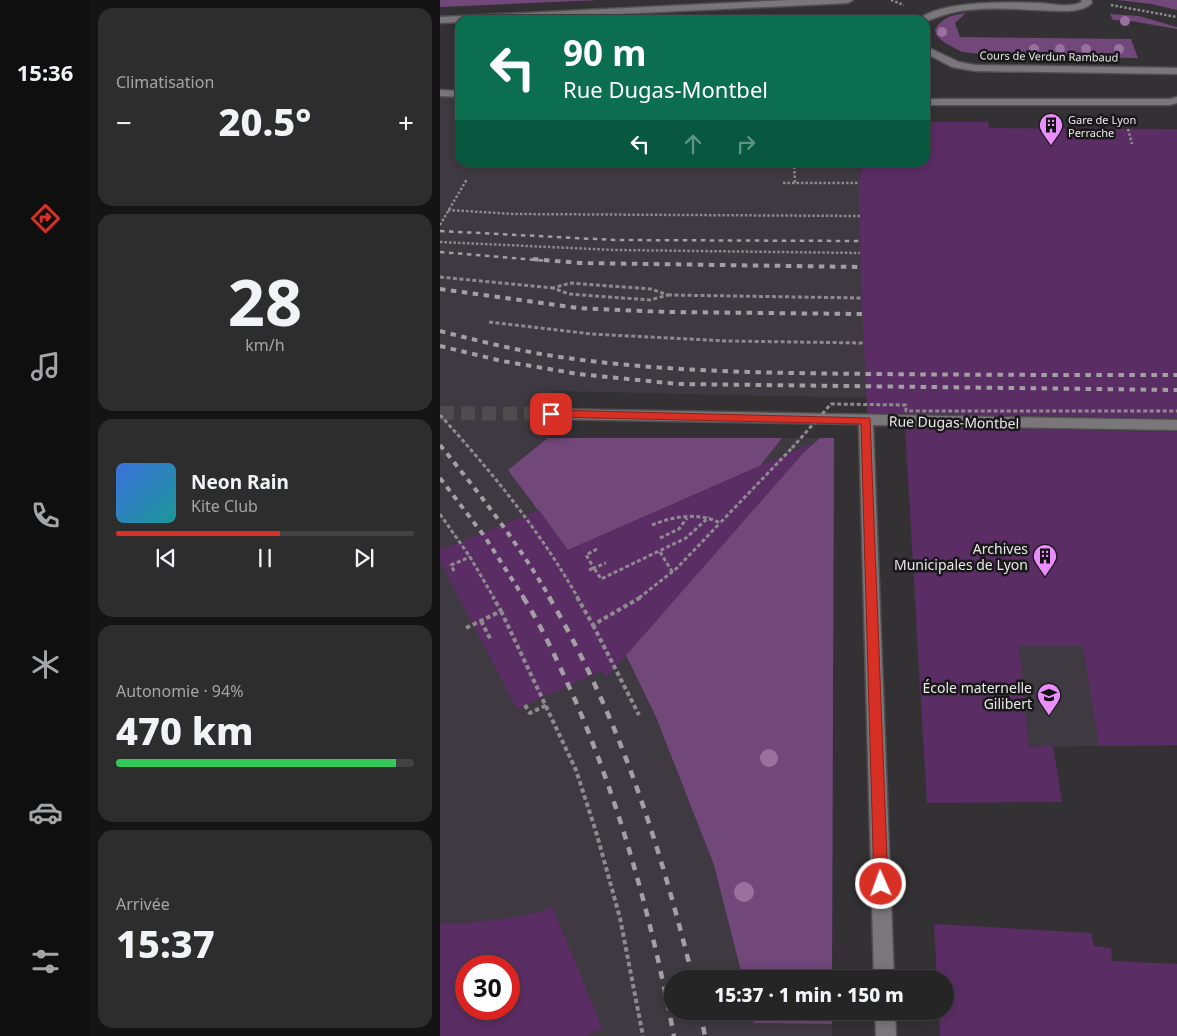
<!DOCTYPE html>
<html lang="fr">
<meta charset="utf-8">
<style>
:root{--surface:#262526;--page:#2e2d2e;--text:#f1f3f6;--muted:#a4a5a7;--line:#424243;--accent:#d93025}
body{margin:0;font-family:"Noto Sans",sans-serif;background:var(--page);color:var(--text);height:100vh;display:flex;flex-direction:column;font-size:19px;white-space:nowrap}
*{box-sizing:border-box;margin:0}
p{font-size:16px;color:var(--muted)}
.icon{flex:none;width:28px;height:28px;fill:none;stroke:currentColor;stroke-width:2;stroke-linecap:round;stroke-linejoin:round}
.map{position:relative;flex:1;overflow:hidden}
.details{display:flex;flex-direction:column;gap:8px;padding:8px;background:#151415;width:350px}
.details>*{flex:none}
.top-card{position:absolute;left:15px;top:15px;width:475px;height:152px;border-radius:15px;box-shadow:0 2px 12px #0003,0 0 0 1px var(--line);background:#0b6e4f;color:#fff;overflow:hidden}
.speed{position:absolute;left:15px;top:955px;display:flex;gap:10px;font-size:25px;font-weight:700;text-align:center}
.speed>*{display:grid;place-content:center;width:65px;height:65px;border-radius:50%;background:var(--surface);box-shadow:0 2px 12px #0003,0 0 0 1px var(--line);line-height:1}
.speed .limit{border:8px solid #d22;background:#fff;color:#111}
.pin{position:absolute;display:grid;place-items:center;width:42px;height:42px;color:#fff;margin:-21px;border-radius:10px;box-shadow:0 2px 8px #0006}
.me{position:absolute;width:55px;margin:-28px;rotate:358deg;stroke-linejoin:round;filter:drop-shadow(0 0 4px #0008)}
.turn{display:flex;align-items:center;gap:18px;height:105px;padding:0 25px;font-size:22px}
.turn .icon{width:65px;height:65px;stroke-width:2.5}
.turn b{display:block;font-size:35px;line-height:42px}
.lanes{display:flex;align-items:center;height:48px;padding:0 25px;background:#0003;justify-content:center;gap:25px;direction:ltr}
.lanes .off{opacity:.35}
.big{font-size:38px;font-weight:800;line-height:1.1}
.details .widget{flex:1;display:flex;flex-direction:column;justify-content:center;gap:8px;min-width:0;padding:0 18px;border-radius:15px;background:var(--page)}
.details .dial{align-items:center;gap:0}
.dial b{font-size:65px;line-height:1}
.song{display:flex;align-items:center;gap:15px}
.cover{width:60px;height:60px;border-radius:8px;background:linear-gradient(135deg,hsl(220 70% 55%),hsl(180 70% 35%))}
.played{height:5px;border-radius:2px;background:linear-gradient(90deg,var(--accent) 55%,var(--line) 55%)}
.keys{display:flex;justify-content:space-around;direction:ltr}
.heat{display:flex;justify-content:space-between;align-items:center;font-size:28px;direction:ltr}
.charge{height:8px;border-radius:4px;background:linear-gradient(90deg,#34c759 94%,var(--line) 0)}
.trip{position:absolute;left:224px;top:970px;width:290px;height:50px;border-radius:25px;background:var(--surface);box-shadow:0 2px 12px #0003,0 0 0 1px var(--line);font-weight:800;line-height:50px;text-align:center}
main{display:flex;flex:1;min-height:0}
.tab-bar{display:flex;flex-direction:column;width:90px;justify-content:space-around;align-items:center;background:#0f0f0f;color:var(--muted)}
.tab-bar .icon{width:35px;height:35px}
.tab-bar .current{color:var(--accent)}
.tab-bar b{font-size:22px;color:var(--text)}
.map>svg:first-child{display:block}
</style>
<main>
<nav class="tab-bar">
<b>15:36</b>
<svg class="icon current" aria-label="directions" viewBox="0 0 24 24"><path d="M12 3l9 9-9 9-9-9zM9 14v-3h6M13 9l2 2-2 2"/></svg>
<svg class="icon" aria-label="music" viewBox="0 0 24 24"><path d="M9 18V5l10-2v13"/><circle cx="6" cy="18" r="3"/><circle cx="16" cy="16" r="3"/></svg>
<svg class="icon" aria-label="phone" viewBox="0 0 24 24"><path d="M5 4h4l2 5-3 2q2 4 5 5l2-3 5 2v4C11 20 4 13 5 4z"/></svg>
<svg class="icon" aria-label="climate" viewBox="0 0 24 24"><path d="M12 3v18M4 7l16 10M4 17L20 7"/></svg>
<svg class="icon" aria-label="car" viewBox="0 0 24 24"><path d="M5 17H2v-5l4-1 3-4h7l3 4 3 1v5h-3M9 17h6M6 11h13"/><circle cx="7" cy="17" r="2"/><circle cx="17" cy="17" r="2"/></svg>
<svg class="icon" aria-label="filters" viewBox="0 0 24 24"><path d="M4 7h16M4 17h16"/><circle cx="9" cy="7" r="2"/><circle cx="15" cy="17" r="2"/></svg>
</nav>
<section class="details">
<div class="widget"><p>Climatisation</p>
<div class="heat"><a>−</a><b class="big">20.5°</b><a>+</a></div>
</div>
<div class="widget dial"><b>28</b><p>km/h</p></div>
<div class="widget">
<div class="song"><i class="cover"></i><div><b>Neon Rain</b><p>Kite Club</p></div></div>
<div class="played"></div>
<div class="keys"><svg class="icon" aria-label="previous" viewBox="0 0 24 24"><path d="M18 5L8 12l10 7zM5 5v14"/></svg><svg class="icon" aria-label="pause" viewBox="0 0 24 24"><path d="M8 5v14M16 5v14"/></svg><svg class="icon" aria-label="next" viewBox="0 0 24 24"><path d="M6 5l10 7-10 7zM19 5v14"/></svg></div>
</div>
<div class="widget"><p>Autonomie · 94%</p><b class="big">470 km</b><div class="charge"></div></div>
<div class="widget"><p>Arrivée</p><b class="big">15:37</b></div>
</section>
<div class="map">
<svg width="737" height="1036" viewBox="0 0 737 1036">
<rect width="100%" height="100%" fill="#333133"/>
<!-- built -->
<g fill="#3f3941" fill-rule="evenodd">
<path d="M0 97H20V162H420V176L541 398 382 397 115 391 109 438H394L392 979H232V1011H392V1036H0ZM26 966H69V1009H26Z"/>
<path d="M476 628 735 631 737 745 484 748Z"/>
</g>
<!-- green -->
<g fill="#72477a">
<path d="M0 0H159L0 7Z"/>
<path d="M678 0H737V10L711 4Z"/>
<path d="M526 13 515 23 520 37 691 39 698 58 559 56 522 52 505 43 496 35 495 29C503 17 512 15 526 13Z"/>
<path d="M670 14 699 16 737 27V29L691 21 673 20Z"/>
<path d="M108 438H342L320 466 128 550 68 470Z"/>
<path d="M380 438H394L392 979H303L274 865 216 717 186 655 363 453Z"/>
<path d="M311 1011H392V1024L314 1023Z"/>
</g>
<!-- building -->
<g fill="#5b2d65" fill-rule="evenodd">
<path d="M485 122H548L549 128 737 129V418L427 413 421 282 419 183 422 162H485Z"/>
<path d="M465 427 737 432V745L659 746 643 646H579L589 747 613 746 622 802 487 803Z"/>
<path d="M372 443 166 678 163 670 77 709 0 561V550L99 510 128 550Z"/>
<path d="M112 906 162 1028 145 1036H0V924H22L76 917 99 912ZM26 966H69V1009H26Z"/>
<path d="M494 924 651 933 654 946 671 948 672 961 737 964V1036H500L499 1011H505V979H497Z"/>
</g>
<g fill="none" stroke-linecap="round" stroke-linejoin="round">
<!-- minor-tunnel -->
<path stroke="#4e4c4e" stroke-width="14" stroke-dasharray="14 7" stroke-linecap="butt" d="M0 413 111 414"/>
<!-- minor casing -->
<g stroke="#514f51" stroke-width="3">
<g id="minor">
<path d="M350 0H413L408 3 59 20H20V22L0 23V17Z"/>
<path d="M641 0H651L652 3C646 9 635 11 626 11 594 11 562 6 529 10 513 11 500 16 485 22V20H478C499 0 571 2 600 3 613 4 629 8 642 2Z"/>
<path d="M485 46 519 62 535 65 737 68V74L535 71 512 67 485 53Z"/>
<path d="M0 90 20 91V97L0 96Z"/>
<path d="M737 97V103L730 105H485V99H730Z"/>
<path d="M111 409 737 420V430L433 425 454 979H434L419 424 111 419 106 417 104 414 106 411Z"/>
<path d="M435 1011H455L456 1036H436Z"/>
</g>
</g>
<!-- path-far2 -->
<g stroke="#8d8b8d" stroke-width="2.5" stroke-dasharray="2.5 2" stroke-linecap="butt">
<path d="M451 0 464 5"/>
<path d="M671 5 737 17"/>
<path d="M451 20 453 17 457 18"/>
<path d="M688 129 692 144"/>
<path d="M354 162 355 183"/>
<path d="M343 183H419"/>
<path d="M8 210 74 214 420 216"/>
<path d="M0 225 27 179"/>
<path d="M0 242 175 250 420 253"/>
</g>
<!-- path-far1 -->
<g stroke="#8d8b8d" stroke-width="3" stroke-dasharray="4 2.5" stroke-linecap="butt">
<path d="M0 277 113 288"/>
<path d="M130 283 211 289 228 295 210 300 129 294 113 288Z"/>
<path d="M228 295 422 298"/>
<path d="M49 322 151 334 287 341 423 343"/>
<path d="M0 415C52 472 100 531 138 598"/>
<path d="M0 514 30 557 54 598"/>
<path d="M212 525C233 516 259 512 280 523L352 448"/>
<path d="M220 538 239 529 247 518"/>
<path d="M157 549 146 555 154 568 166 563"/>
<path d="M220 552 233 573"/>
<path d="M149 570 154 568 161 579 246 538 269 517"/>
<path d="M14 571 11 565 30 557"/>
<path d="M199 598 237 568 280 523"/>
</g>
<!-- path -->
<g stroke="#8d8b8d" stroke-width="4" stroke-dasharray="4.5 3" stroke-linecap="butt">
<path d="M137 597 153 625 201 597"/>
<path d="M61 611 136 770 157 835 180 918 203 1036"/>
<path d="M41 621 51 640"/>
<path d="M153 625 199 715"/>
<path d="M26 628 61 611 53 597"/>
<path d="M85 705 90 713 107 705"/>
</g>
<!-- minor -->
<use href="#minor" fill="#79777a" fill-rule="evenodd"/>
<!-- rail-far2 -->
<g stroke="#a2a0a2" stroke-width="2.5" stroke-dasharray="4.5 4.5" stroke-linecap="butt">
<path d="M0 231 175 240 420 241"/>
<path d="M0 252 108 261"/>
</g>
<!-- rail-far1 -->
<g stroke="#a2a0a2" stroke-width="4" stroke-dasharray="5.5 5.5" stroke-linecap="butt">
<path d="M93 259 139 263 421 267"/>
<path d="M0 289 138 308 227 312 422 314"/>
<path d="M0 331C35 340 71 349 107 355 215 372 325 373 435 374 535 375 636 375 737 375"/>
<path d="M0 346 62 361 138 374 238 384 737 390"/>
<path d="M0 445C40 494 78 543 110 598"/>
<path d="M0 478 45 537 84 598"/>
</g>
<!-- rail -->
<g stroke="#a2a0a2" stroke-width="4.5" stroke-dasharray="8 8" stroke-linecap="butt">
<path d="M83 597C104 630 120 667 136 702 182 810 212 921 234 1036"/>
<path d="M109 597C179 716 220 845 253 979"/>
<path d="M260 1011 265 1036"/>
</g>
<!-- path-bridge -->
<path stroke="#8d8b8d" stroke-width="3" stroke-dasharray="4 2.5" stroke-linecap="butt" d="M352 448 391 404 466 405V411H737"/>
</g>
<!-- trees -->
<g fill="#98719f">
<circle cx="685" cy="21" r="5"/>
<circle cx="502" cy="32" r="5"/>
<circle cx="594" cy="49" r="5"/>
<circle cx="620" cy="49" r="5"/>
<circle cx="646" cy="49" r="5"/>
<circle cx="679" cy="49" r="5"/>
<circle cx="329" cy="758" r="9"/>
<circle cx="304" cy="892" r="10"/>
</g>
<!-- route -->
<path fill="#d93025" stroke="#8d1f18" d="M111 410 430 418 448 884 446 889 441 891 436 889 434 884 421 424 111 417 106 414Z"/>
<!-- icons -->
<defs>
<g id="building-pin" transform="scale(1.25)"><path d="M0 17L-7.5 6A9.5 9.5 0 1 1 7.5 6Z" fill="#ea8dfd" stroke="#1a191a"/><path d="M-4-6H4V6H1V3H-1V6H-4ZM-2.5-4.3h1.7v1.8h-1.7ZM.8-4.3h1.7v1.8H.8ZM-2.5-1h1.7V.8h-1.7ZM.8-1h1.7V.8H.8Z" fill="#111"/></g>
<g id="school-pin" transform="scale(1.25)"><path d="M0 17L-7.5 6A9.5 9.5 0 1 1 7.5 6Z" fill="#ea8dfd" stroke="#1a191a"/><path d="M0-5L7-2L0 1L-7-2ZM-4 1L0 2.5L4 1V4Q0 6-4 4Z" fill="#111"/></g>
</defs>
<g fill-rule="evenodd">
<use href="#building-pin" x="611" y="125"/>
<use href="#building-pin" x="605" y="556"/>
<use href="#school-pin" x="609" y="695"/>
</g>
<g text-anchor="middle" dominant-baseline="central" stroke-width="5" stroke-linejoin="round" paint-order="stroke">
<!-- far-street labels -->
<g font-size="11" fill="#e9e7e9" stroke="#1a191a">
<text transform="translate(609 56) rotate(1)">Cours de Verdun Rambaud</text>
</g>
<!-- far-poi labels -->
<g font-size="11" fill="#e9e7e9" stroke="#1a191a" text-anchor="start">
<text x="628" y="119">Gare de Lyon<tspan x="628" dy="13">Perrache</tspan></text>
</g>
<!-- street labels -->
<g font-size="14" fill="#e9e7e9" stroke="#1a191a">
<text transform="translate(514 422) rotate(1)">Rue Dugas-Montbel</text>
</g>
<!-- poi labels -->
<g font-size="14" fill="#e9e7e9" stroke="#1a191a" text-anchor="end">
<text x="588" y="548">Archives<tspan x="588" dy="16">Municipales de Lyon</tspan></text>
<text x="592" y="687">École maternelle<tspan x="592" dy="16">Gilibert</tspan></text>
</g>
</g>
</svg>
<div class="speed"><div class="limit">30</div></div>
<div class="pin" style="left:111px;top:414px;background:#d93025"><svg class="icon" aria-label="arrive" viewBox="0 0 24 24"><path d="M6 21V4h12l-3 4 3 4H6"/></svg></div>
<svg class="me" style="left:441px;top:884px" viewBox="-20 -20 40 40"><circle r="17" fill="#d93025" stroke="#fff" stroke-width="3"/><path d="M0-11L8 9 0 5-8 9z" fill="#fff"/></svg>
<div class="trip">15:37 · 1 min · 150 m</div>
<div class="top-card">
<div class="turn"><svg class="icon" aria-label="left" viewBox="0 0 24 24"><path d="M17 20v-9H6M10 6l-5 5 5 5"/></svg><div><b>90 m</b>Rue Dugas-Montbel</div></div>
<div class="lanes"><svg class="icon" aria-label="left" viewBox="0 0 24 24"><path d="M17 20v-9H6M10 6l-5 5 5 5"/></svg><svg class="icon off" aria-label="ahead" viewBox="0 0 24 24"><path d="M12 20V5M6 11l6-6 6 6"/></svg><svg class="icon off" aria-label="right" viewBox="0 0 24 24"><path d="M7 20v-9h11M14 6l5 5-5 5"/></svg></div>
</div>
</div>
</main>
